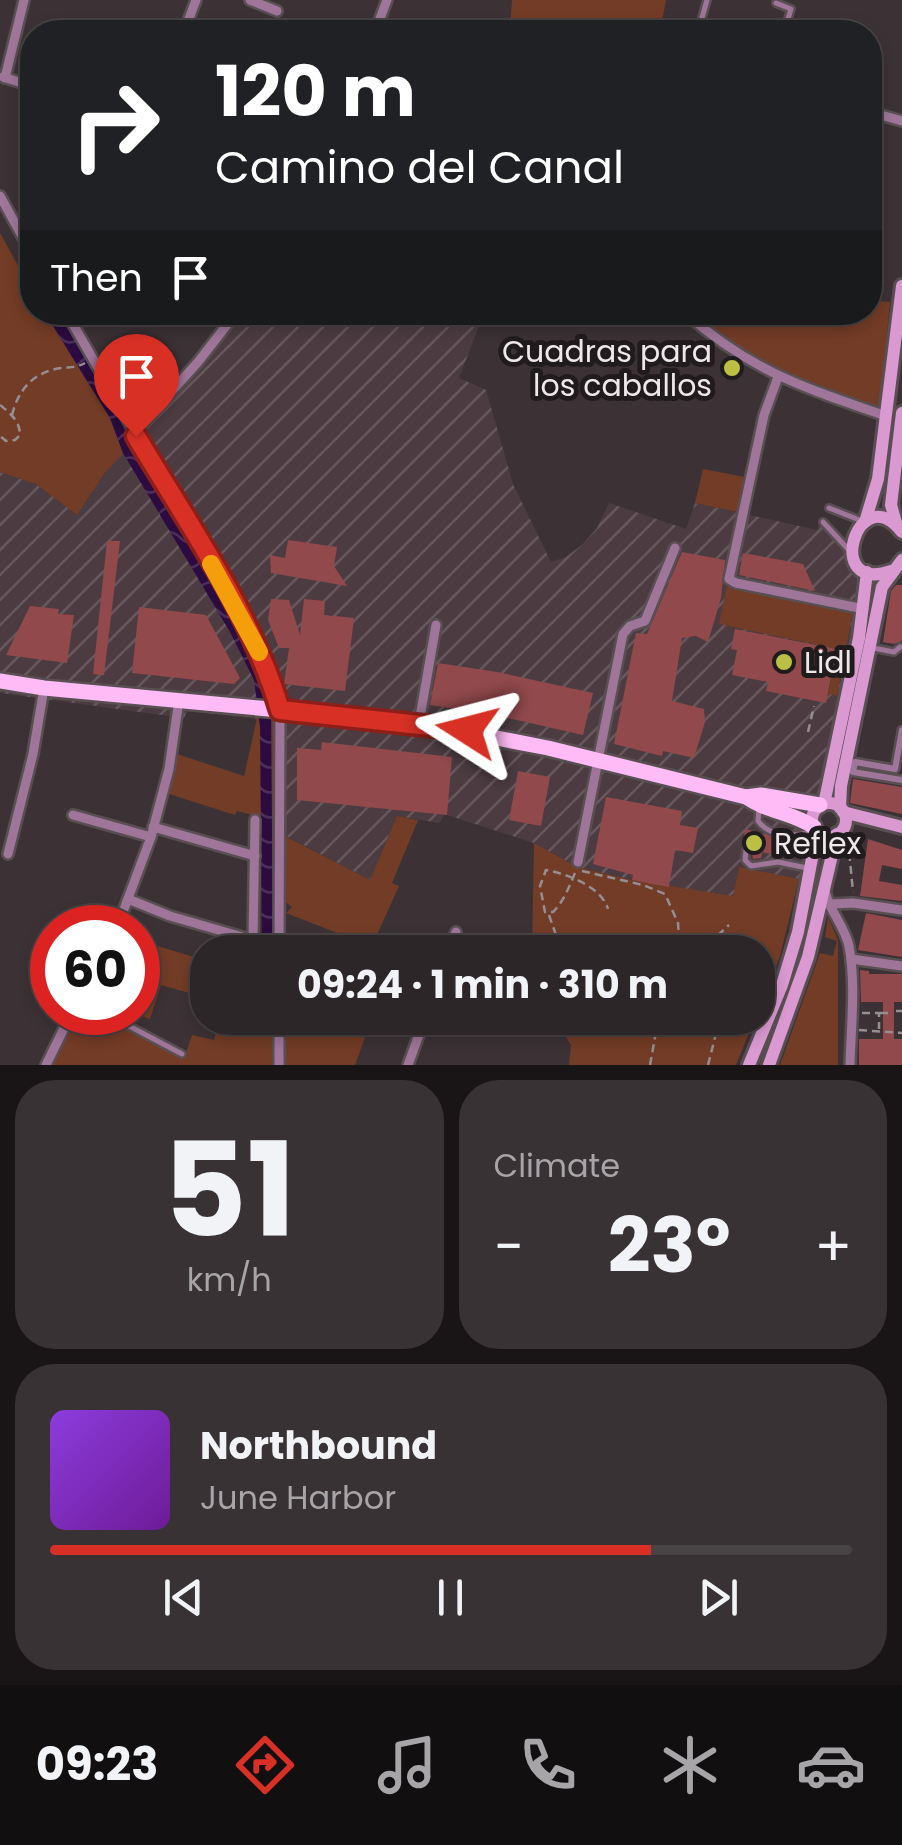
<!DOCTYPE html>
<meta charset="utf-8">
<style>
:root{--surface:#2d2628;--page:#393234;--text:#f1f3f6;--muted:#a7a5a8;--line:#484345;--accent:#d93025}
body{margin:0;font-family:Poppins,sans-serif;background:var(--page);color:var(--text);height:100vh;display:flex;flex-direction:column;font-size:38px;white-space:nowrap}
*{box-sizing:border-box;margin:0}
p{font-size:32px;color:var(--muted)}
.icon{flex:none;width:55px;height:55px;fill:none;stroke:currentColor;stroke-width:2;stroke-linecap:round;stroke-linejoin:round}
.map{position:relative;height:1065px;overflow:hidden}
.drawer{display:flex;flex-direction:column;gap:15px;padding:15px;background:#191516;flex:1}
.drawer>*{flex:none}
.banner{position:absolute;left:20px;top:20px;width:862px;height:305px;border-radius:40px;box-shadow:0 5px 15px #0003,0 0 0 2px var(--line);background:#202124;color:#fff;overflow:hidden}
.speed{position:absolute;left:30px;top:905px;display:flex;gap:20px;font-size:50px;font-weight:700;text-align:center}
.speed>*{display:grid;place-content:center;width:130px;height:130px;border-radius:50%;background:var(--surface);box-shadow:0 5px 15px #0003,0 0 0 2px var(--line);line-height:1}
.speed .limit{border:15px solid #d22;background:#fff;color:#111}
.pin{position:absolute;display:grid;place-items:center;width:85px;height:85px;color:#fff;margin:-102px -42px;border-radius:50% 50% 50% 0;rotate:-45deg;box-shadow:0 0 10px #0007}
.pin .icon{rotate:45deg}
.me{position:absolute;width:110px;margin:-55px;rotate:279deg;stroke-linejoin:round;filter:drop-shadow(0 0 8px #0008)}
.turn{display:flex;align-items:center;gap:35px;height:210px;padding:0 30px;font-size:45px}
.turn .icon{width:130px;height:130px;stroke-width:2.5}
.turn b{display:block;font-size:70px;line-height:85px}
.then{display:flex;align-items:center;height:95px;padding:0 30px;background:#0003;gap:20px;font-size:38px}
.big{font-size:75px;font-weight:700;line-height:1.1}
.drawer .card{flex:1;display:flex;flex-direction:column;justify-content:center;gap:15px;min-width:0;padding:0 35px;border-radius:40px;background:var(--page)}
.drawer .dial{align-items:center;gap:0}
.dial b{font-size:130px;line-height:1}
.song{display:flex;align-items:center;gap:30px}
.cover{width:120px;height:120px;border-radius:15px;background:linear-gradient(135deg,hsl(270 70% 55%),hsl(280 70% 35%))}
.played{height:10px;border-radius:5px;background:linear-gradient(90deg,var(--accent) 75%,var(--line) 75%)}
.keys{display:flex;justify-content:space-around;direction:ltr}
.heat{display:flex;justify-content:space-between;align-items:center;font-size:55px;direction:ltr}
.drawer .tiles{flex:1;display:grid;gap:15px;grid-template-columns:1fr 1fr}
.card:last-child{grid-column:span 2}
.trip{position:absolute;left:190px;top:935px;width:585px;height:100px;border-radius:40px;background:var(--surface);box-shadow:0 5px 15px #0003,0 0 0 2px var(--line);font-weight:700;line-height:100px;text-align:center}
.menu{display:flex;height:160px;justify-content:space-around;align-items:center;background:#120f10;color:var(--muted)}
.menu .icon{width:70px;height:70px}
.menu .selected{color:var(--accent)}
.menu b{font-size:45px;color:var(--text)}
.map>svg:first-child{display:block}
</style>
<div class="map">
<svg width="902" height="1065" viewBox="0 0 902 1065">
<defs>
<pattern id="industrial-furrows" width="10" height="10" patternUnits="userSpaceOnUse" patternTransform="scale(2.5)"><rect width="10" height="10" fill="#4c3c41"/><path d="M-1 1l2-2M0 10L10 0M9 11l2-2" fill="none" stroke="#66585d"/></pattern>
<pattern id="water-waves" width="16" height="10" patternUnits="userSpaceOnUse" patternTransform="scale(2.5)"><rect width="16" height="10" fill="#2b0b40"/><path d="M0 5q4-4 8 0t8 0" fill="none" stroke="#4a2f5c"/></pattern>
</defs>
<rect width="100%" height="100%" fill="#3c3236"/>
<!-- industrial -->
<path fill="url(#industrial-furrows)" d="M241 313H484L459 378 486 390 513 484 551 562 566 557 583 544 597 528 609 503 686 529 695 503 817 530 820 521 832 528 867 572 859 638 816 808 804 835 809 847 804 881 739 867 733 897 632 880 577 867 534 843 444 814 440 823 397 816 370 880 284 835 275 836V721L187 711 184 718 0 693V472L36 484 77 515 104 474 123 453 120 445 144 429Z"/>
<!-- grass -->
<g fill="#733c26">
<path d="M512 0H666L660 32H510Z"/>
<path d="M0 233 32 291V312L45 313 110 418 123 453 104 474 77 515 36 484 0 472Z"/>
<path d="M870 300 890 302 880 407C810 385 747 364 693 313L870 312Z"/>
<path d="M703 469 744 477 737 512 695 503Z"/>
<path d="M727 586 853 612 837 696 830 694 827 699 837 649 719 624Z"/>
<path d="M257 718 275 721 276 952H262L261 817 237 811 235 815 166 793 174 753 244 776Z"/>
<path d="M397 816 418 820 392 883 399 886 376 937H371L368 945 286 913 292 907 284 901 283 835 370 880Z"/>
<path d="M534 843 577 867 632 880 733 896 739 867 799 879 780 956 758 1012V952H532Z"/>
<path d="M828 917 838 940V1065H780L820 953 833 956 837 941 825 937Z"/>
<path d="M138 940 207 961V998L161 985 150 1019 132 1013 138 1012Z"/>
<path d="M78 1013C118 1016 148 1046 185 1056L192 1035 214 1040 220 1018H276L277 1065H53Z"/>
<path d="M283 1018H372L355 1065H285Z"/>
<path d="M554 1018H755L736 1065H569L571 1045Z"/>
</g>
<!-- water -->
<path fill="url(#water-waves)" d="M45 313H62L131 442 138 447 263 665 271 700 273 952H262L260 727 254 680 230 632 123 453 110 418Z"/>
<!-- building -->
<g fill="#91494c">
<path d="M288 540 337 547 334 566 347 586 271 573 270 555 285 558Z"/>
<path d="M107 541H120L104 675 93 674Z"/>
<path d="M682 552 725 560 721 598 708 642 696 636 682 638 672 701 704 709 705 722 694 758 663 751 662 756 614 744 636 633 647 634Z"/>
<path d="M743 553 803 564 815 591 739 575Z"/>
<path d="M896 585H902V641L894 644 883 642 891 591Z"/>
<path d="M271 599 289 600 300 635 304 599 325 601 324 615 354 618 345 691 284 684 289 648H279L268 620Z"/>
<path d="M30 606 59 609 58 614 74 615 67 663 6 655Z"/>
<path d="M139 607 206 615 240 678 234 684 132 673Z"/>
<path d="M735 629 836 649 826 703 766 691 768 682 732 675 737 650 731 649Z"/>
<path d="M438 663 497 672 593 693 583 735 491 714 430 705Z"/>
<path d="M322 742 452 757 447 815 297 800V748L321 750Z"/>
<path d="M518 771 550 777 541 826 509 820Z"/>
<path d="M853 779 902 787V814L850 803Z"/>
<path d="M606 797 682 811 680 825 698 828 693 853 675 850 669 887 632 880 633 875 593 864Z"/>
<path d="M745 829 797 843 793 859 762 852 761 858 753 859 751 847 743 845Z"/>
<path d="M868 839 902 850V869L882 865 879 881 902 885V901L860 896Z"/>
<path d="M866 913 902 920V957L858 950Z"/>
<path d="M860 970 869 971V974H902V1002H894V1039H902V1065H859V1039H883V1002H861Z"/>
</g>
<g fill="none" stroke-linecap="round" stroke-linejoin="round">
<!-- service casing -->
<g stroke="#594f53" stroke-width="10">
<g id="service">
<path d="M776 3 791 9 784 32"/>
<path d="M698 32 707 0"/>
<path d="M829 508 862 521"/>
<path d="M823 522 848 549"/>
<path d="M873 648 894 652 900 647"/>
<path d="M759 809 758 821C770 837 798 838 814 830"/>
<path d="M746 850 745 860 751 866 778 862 807 868"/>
<path d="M94 1012 131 1027 182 1054"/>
</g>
</g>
<!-- pedestrian casing -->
<g stroke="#594f53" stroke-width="11">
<path id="pedestrian" d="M902 730 895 769 855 762 853 772 902 780"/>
</g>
<!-- minor casing -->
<g stroke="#594f53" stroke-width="14">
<g id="minor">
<path d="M250 0 277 11"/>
<path d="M184 32 196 0"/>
<path d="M375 32 387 0"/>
<path d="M3 77 32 86"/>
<path d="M5 78 24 0"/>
<path d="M870 112 902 121"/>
<path d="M0 196 32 254"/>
<path d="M66 312 248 629 268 671 280 710 279 952"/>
<path d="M684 312C752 372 803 387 886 416"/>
<path d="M778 377 764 415 729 579 736 583 864 609"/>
<path d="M134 433 198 362 237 312"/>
<path d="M419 723 436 625"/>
<path d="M73 815 151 837"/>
<path d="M153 827 255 856"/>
<path d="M8 854 33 754 44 688"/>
<path d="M578 862 623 634 630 626 645 621 675 548"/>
<path d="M825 889C826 906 845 926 849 946 856 984 851 1027 850 1065"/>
<path d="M128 899 170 916 253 940 255 820"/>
<path d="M832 904 853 903 902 910"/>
<path d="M117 928 151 837 169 769 179 700"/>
<path d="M449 952 456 932"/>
<path d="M851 959 902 966"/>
<path d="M279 1018V1065"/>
<path d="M46 1065 72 1012"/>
<path d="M408 1065 425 1018"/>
</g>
</g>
<!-- secondary casing -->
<g stroke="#594f53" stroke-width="18">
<g id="secondary">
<path d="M865 522 878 479 902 286"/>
<path d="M897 526 891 505 902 413"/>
<path d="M891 571C822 595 858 476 902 532"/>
<circle cx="829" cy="820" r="17"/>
<path d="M824 804 859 638 867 572"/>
<path d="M840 808 841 786 882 587 902 560"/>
<path d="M843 812 902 827"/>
<path d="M749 1065 782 985 798 932 817 832"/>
<path d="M769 1065 808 957 837 834"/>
</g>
</g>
<!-- primary casing -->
<g stroke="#594f53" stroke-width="20">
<g id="primary">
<path d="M0 681 44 688 419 723 548 748 746 797C767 812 792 812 814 827"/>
<path d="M746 797 761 795 820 805"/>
</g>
</g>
<!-- path -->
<g stroke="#978e91" stroke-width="2.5" stroke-dasharray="8 5" stroke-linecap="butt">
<path d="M0 405C10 413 20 421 20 435L15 440 6 441 0 436"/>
<path d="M12 415C18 390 34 371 62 368 71 367 76 368 85 363"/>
<path d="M808 732 814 706"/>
<path d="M848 840 853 892"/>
<path d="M582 871 643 885 665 894 678 923 680 952"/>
<path d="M575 873C569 887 564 901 553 912H545L540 886 546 870C567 874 601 886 608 909"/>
<path d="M549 915 562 952"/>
<path d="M682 945C710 948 709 943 729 925"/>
<path d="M758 969 759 967"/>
<path d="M896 1011H902"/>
<path d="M862 1013H879V1029"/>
<path d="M880 1013H891"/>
<path d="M625 1018 647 1030 667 1034 678 1032 692 1020 714 1018"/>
<path d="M678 1018 690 1020"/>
<path d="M628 1019 647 1018"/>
<path d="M859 1030 902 1033"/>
<path d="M650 1065 656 1032"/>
<path d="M708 1065 720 1018"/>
</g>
<!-- service -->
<use href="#service" stroke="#9f7699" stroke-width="5"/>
<!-- pedestrian -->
<use href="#pedestrian" stroke="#9f7699" stroke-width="6"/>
<!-- minor -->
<use href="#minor" stroke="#9f7699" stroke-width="9"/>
<!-- secondary -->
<use href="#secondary" stroke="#da99d1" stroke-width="12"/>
<!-- primary -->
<use href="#primary" stroke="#ffbbf5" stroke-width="15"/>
</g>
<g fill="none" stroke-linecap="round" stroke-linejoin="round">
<!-- route casing -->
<g stroke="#8d1f18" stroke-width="25">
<path id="route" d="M136 436C187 522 252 614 280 710L467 730"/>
</g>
<!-- route -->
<use href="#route" stroke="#d93025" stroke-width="18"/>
<!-- slow -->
<path stroke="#f59e0b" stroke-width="18" d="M211 564 259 652"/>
</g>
<!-- markers -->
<g fill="#bbc045" stroke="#201c1d" stroke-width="4">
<circle cx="732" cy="368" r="10"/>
<circle cx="784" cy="662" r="10"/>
<circle cx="754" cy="843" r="10"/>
</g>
<g text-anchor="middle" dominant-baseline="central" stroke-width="10" stroke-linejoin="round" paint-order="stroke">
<!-- poi labels -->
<g font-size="30" fill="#efe8ea" stroke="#201c1d" text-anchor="start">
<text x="712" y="351" text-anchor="end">Cuadras para<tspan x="712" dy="34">los caballos</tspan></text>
<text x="804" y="662">Lidl</text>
<text x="774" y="843">Reflex</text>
</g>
</g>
</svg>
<div class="speed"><div class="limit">60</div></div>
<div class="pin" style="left:136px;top:436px;background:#d93025"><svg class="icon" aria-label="arrive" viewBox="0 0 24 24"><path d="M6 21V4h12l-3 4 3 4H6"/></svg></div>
<svg class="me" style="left:467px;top:730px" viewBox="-20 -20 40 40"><path d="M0-17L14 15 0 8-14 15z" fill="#d93025" stroke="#fff" stroke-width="4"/></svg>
<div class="trip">09:24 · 1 min · 310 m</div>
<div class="banner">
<div class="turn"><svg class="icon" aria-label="right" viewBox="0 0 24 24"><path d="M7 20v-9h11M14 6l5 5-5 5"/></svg><div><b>120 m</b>Camino del Canal</div></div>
<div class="then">Then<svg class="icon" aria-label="arrive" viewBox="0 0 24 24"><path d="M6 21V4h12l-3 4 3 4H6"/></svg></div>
</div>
</div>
<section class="drawer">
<div class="tiles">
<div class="card dial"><b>51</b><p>km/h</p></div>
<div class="card"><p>Climate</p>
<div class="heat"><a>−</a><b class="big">23°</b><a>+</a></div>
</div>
<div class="card">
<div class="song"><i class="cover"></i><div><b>Northbound</b><p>June Harbor</p></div></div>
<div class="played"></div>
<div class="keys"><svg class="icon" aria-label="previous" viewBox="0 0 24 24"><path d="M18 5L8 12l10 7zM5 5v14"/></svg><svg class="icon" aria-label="pause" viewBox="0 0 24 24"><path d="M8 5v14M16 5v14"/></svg><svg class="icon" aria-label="next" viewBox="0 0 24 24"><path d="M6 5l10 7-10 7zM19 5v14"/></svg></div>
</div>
</div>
</section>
<nav class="menu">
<b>09:23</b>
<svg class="icon selected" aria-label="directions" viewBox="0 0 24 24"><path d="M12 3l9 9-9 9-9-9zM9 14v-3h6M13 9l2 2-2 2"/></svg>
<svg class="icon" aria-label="music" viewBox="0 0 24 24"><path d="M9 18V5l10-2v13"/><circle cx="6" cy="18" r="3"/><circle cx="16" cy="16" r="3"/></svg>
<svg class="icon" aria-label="phone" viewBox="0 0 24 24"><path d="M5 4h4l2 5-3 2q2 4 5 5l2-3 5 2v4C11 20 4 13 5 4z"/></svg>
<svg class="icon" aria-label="climate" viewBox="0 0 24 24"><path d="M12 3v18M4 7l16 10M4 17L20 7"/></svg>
<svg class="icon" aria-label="car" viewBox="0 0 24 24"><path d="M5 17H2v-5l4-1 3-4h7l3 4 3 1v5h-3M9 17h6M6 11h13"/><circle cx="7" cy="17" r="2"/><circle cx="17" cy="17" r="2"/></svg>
</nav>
